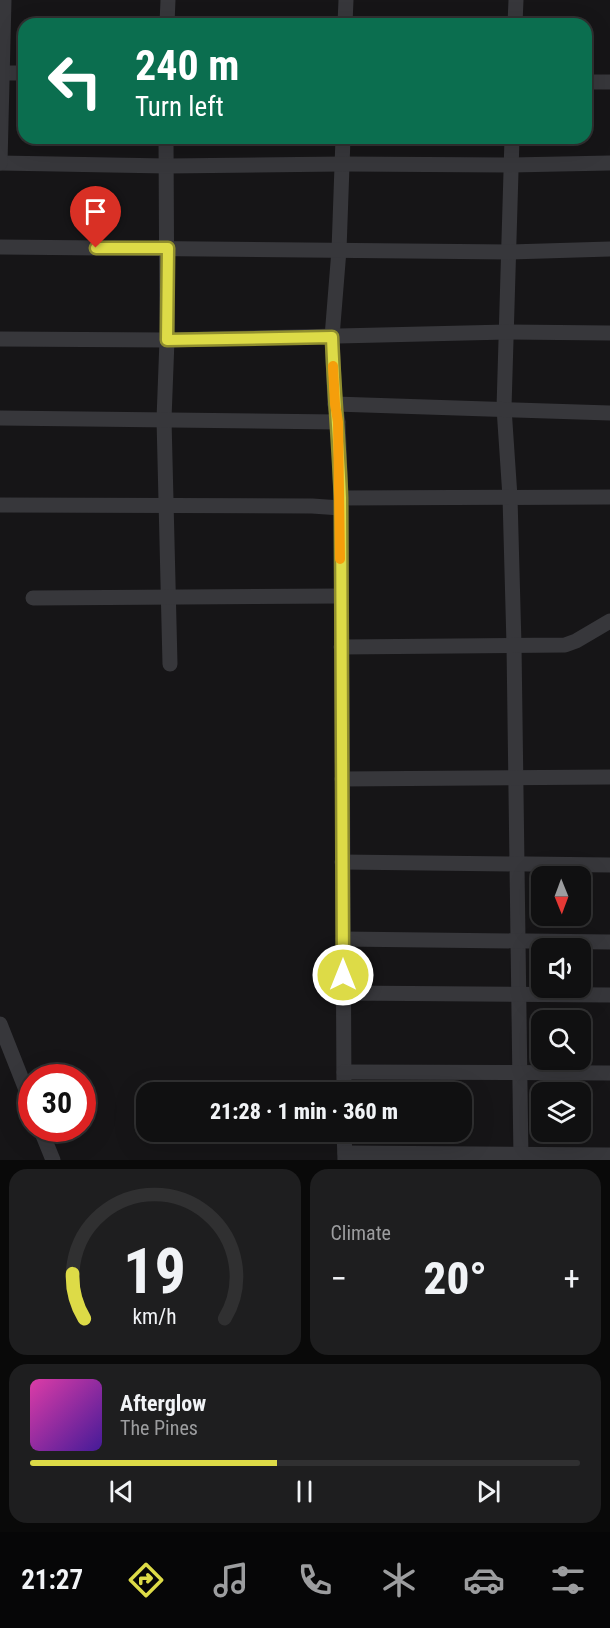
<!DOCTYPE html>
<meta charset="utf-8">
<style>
:root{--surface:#101011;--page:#1e1e1f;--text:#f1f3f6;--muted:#9c9d9f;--line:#303031;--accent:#dddb47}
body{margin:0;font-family:"Roboto Condensed",sans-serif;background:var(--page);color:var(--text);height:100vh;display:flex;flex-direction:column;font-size:22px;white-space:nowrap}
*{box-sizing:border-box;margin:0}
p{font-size:20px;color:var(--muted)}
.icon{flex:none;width:33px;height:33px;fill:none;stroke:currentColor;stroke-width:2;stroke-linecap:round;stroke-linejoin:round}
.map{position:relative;height:1160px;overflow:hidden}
.details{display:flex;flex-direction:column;gap:9px;padding:9px;background:#090909;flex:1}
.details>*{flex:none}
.guide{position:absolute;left:18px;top:18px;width:574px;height:126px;border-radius:18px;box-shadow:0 6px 24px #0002,0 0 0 2px var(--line);background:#0b6e4f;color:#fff;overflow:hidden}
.needle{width:39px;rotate:179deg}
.fabs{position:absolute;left:531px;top:866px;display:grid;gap:12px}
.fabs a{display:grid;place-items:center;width:60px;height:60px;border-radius:12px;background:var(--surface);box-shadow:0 6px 24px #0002,0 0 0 2px var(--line);font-size:30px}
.speed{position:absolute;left:18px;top:1064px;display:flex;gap:12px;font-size:30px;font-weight:700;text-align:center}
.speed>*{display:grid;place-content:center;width:78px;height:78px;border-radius:50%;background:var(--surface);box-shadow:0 6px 24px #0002,0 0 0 2px var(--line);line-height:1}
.speed .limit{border:9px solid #d22;background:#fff;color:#111}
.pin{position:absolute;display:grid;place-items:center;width:51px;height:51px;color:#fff;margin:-62px -26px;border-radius:50% 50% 50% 0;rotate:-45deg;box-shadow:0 0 6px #0007}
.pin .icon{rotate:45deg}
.me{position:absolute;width:66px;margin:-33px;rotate:0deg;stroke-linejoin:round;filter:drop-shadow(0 0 4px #0008)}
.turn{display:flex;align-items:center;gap:21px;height:126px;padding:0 18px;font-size:27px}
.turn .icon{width:78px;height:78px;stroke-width:2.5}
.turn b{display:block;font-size:42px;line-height:51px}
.big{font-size:45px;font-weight:800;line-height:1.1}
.details .tile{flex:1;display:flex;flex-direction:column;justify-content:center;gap:9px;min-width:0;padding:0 21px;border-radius:18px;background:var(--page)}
.details .dial{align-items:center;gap:0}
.dial svg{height:156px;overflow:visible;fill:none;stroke:var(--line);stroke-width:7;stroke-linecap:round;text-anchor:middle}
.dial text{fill:var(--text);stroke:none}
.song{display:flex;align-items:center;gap:18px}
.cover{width:72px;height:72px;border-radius:9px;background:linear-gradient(135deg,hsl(320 70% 55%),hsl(260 70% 35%))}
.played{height:6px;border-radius:3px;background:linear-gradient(90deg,var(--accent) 45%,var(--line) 45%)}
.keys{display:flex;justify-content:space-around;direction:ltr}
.heat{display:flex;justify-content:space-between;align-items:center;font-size:33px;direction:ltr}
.details .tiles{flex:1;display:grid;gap:9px;grid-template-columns:1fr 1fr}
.tile:last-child{grid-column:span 2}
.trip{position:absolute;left:136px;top:1082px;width:336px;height:60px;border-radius:18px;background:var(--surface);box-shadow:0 6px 24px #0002,0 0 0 2px var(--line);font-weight:800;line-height:60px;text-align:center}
.menu{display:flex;height:96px;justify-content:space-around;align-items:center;background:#060607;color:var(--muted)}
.menu .icon{width:42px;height:42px}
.menu .active{color:var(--accent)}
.menu b{font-size:27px;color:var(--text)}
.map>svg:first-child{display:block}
</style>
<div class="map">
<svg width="610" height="1160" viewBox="0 0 610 1160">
<rect width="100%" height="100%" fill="#161517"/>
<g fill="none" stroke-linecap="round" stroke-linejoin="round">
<!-- street -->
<g stroke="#37373b" stroke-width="15">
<path d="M167 24 168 0"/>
<path d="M345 24 346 0"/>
<path d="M515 24 516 0"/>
<path d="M0 73H24"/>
<path d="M586 82H610"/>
<path d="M166 138 167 340 164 419 170 664"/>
<path d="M343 138 339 250 332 337 335 404 338 422 341 498 344 1092"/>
<path d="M512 138 504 408 510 497 514 645 521 1160"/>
<path d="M0 163 167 166 343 164 511 165 610 163"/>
<path d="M0 163 4 0"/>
<path d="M0 247 510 252 610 249"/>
<path d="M0 339 167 340 507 332 610 333"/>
<path d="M335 404 610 413"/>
<path d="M0 418 338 422"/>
<path d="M341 498 610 497"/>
<path d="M0 505 312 506 341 508"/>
<path d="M33 598 340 596"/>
<path d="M341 647 565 645 576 641 610 621"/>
<path d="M342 779 610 777"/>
<path d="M342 862 610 865"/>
<path d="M343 939 610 942"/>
<path d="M343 993 610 995"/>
<path d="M0 1024 32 1105"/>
<path d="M344 1072 610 1073"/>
<path d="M40 1128 53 1160"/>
<path d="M344 1131 345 1160"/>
<path d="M345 1153 610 1155"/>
</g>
</g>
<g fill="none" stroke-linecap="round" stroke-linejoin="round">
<!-- route casing -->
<g stroke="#908e2e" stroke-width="15">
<path id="route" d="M96 248H168L167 340 332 337C334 391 339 444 341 498L343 975"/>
</g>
<!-- route -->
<use href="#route" stroke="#dddb47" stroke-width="10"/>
<!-- slow -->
<path stroke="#f59e0b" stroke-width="10" d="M333 366 335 404 338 422 340 559"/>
</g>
</svg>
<div class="fabs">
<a><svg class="needle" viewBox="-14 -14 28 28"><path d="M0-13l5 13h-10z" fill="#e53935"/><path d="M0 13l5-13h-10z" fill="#9c9d9f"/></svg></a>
<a><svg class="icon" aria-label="sound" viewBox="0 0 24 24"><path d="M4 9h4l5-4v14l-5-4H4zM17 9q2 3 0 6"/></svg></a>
<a><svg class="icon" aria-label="search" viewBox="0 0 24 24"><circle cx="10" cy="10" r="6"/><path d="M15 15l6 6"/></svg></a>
<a><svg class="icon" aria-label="layers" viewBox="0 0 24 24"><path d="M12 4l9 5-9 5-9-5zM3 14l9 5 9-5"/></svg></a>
</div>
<div class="speed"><div class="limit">30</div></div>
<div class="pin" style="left:96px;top:248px;background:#d93025"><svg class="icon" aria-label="arrive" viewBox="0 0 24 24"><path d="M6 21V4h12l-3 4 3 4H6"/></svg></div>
<svg class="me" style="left:343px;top:975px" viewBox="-20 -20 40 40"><circle r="17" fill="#dddb47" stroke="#fff" stroke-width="3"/><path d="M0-11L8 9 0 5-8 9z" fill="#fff"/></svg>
<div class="trip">21:28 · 1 min · 360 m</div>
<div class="guide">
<div class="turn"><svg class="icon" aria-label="left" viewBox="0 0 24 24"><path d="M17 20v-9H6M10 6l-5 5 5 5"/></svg><div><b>240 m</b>Turn left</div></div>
</div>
</div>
<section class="details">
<div class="tiles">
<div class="tile dial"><svg viewBox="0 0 100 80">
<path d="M14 69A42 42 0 1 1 86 69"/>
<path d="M14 69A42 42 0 0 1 8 46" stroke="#dddb47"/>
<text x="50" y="56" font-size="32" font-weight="700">19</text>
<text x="50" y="72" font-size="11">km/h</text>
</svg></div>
<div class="tile"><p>Climate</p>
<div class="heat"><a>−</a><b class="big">20°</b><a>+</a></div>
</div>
<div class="tile">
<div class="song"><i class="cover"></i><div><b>Afterglow</b><p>The Pines</p></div></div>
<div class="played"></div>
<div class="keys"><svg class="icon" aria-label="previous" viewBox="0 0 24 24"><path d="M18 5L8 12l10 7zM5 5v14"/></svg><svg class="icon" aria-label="pause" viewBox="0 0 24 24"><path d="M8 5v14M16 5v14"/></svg><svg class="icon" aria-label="next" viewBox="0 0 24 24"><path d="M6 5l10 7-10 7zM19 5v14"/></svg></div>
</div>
</div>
</section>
<nav class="menu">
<b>21:27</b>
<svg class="icon active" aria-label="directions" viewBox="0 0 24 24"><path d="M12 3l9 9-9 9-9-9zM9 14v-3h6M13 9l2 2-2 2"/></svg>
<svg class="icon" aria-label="music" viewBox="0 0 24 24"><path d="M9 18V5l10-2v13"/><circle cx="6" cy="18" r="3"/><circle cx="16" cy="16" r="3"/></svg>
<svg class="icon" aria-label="phone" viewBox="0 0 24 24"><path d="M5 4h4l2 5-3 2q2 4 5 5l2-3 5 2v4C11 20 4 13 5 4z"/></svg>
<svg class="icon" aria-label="climate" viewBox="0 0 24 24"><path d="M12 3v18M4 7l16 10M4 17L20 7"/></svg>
<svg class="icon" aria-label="car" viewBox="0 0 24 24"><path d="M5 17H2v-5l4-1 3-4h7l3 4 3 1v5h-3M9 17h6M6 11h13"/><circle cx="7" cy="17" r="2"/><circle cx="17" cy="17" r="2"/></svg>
<svg class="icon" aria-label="filters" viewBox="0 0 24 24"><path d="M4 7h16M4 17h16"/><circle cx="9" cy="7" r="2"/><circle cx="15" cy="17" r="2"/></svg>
</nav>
